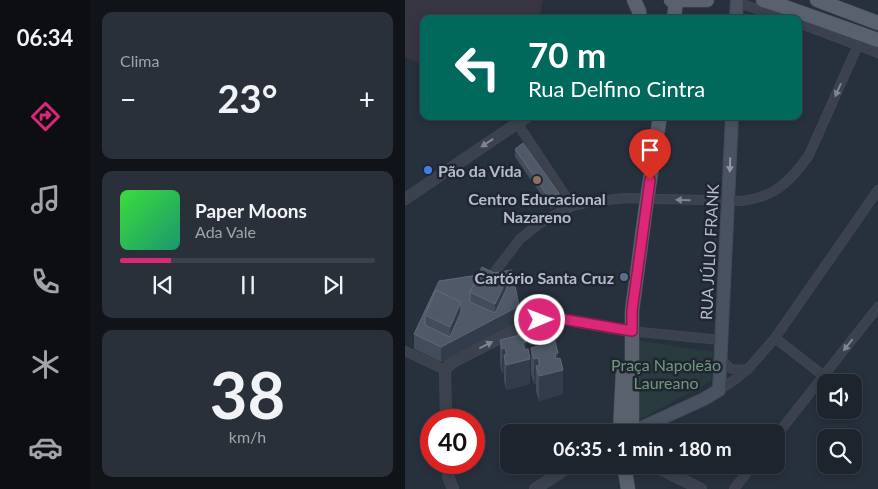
<!DOCTYPE html>
<html lang="pt">
<meta charset="utf-8">
<style>
:root{--surface:#1d242e;--page:#2a303a;--text:#f1f3f6;--muted:#a0a4aa;--line:#3b414a;--accent:#db2777}
body{margin:0;font-family:Lato,sans-serif;background:var(--page);color:var(--text);height:100vh;display:flex;flex-direction:column;font-size:19px;white-space:nowrap}
*{box-sizing:border-box;margin:0}
p{font-size:16px;color:var(--muted)}
.icon{flex:none;width:28px;height:28px;fill:none;stroke:currentColor;stroke-width:2;stroke-linecap:round;stroke-linejoin:round}
.map{position:relative;flex:1;overflow:hidden}
.details{display:flex;flex-direction:column;gap:12px;padding:12px;background:#101419;width:315px}
.details>*{flex:none}
.top-card{position:absolute;left:15px;top:15px;width:382px;height:105px;border-radius:10px;box-shadow:0 2px 8px #0003,0 0 0 1px var(--line);background:#00695c;color:#fff;overflow:hidden}
.fabs{position:absolute;left:412px;top:374px;display:grid;gap:10px}
.fabs a{display:grid;place-items:center;width:45px;height:45px;border-radius:10px;background:var(--surface);box-shadow:0 2px 8px #0003,0 0 0 1px var(--line);font-size:25px}
.speed{position:absolute;left:15px;top:409px;display:flex;gap:10px;font-size:25px;font-weight:700;text-align:center}
.speed>*{display:grid;place-content:center;width:65px;height:65px;border-radius:50%;background:var(--surface);box-shadow:0 2px 8px #0003,0 0 0 1px var(--line);line-height:1}
.speed .limit{border:8px solid #d22;background:#fff;color:#111}
.pin{position:absolute;display:grid;place-items:center;width:42px;height:42px;color:#fff;margin:-51px -21px;border-radius:50% 50% 50% 0;rotate:-45deg;box-shadow:0 0 5px #0007}
.pin .icon{rotate:45deg}
.me{position:absolute;width:55px;margin:-28px;rotate:89deg;stroke-linejoin:round;filter:drop-shadow(0 0 4px #0008)}
.turn{display:flex;align-items:center;gap:18px;height:105px;padding:0 25px;font-size:22px}
.turn .icon{width:65px;height:65px;stroke-width:2.5}
.turn b{display:block;font-size:35px;line-height:42px}
.big{font-size:38px;font-weight:700;line-height:1.1}
.details .tile{flex:1;display:flex;flex-direction:column;justify-content:center;gap:8px;min-width:0;padding:0 18px;border-radius:10px;background:var(--page)}
.details .dial{align-items:center;gap:0}
.dial b{font-size:65px;line-height:1}
.song{display:flex;align-items:center;gap:15px}
.cover{width:60px;height:60px;border-radius:8px;background:linear-gradient(135deg,hsl(120 70% 55%),hsl(160 70% 35%))}
.played{height:5px;border-radius:2px;background:linear-gradient(90deg,var(--accent) 20%,var(--line) 20%)}
.keys{display:flex;justify-content:space-around;direction:ltr}
.heat{display:flex;justify-content:space-between;align-items:center;font-size:28px;direction:ltr}
.trip{position:absolute;left:95px;top:424px;width:285px;height:50px;border-radius:10px;background:var(--surface);box-shadow:0 2px 8px #0003,0 0 0 1px var(--line);font-weight:700;line-height:50px;text-align:center}
main{display:flex;flex:1;min-height:0}
.tab-bar{display:flex;flex-direction:column;width:90px;justify-content:space-around;align-items:center;background:#0c0e12;color:var(--muted)}
.tab-bar .icon{width:35px;height:35px}
.tab-bar .selected{color:var(--accent)}
.tab-bar b{font-size:22px;color:var(--text)}
.map>svg:first-child{display:block}
</style>
<main>
<nav class="tab-bar">
<b>06:34</b>
<svg class="icon selected" aria-label="directions" viewBox="0 0 24 24"><path d="M12 3l9 9-9 9-9-9zM9 14v-3h6M13 9l2 2-2 2"/></svg>
<svg class="icon" aria-label="music" viewBox="0 0 24 24"><path d="M9 18V5l10-2v13"/><circle cx="6" cy="18" r="3"/><circle cx="16" cy="16" r="3"/></svg>
<svg class="icon" aria-label="phone" viewBox="0 0 24 24"><path d="M5 4h4l2 5-3 2q2 4 5 5l2-3 5 2v4C11 20 4 13 5 4z"/></svg>
<svg class="icon" aria-label="climate" viewBox="0 0 24 24"><path d="M12 3v18M4 7l16 10M4 17L20 7"/></svg>
<svg class="icon" aria-label="car" viewBox="0 0 24 24"><path d="M5 17H2v-5l4-1 3-4h7l3 4 3 1v5h-3M9 17h6M6 11h13"/><circle cx="7" cy="17" r="2"/><circle cx="17" cy="17" r="2"/></svg>
</nav>
<section class="details">
<div class="tile"><p>Clima</p>
<div class="heat"><a>−</a><b class="big">23°</b><a>+</a></div>
</div>
<div class="tile">
<div class="song"><i class="cover"></i><div><b>Paper Moons</b><p>Ada Vale</p></div></div>
<div class="played"></div>
<div class="keys"><svg class="icon" aria-label="previous" viewBox="0 0 24 24"><path d="M18 5L8 12l10 7zM5 5v14"/></svg><svg class="icon" aria-label="pause" viewBox="0 0 24 24"><path d="M8 5v14M16 5v14"/></svg><svg class="icon" aria-label="next" viewBox="0 0 24 24"><path d="M6 5l10 7-10 7zM19 5v14"/></svg></div>
</div>
<div class="tile dial"><b>38</b><p>km/h</p></div>
</section>
<div class="map">
<svg width="473" height="489" viewBox="0 0 473 489">
<rect width="100%" height="100%" fill="#27303d"/>
<!-- medical -->
<path fill="#373542" d="M0 0H138L134 19H19V66L0 57Z"/>
<!-- green -->
<path fill="#293b3e" d="M232 340 308 352 306 381 229 423Z"/>
<g fill="none" stroke-linecap="round" stroke-linejoin="round">
<!-- minor casing -->
<g stroke="#444b56" stroke-width="10">
<g id="minor">
<path d="M335 0 340 5 382 19"/>
<path d="M394 23 473 53"/>
<path d="M112 123 167 206"/>
<path d="M85 278 115 239 135 223 167 206 185 202 220 198 335 201C369 198 385 182 404 155L453 45"/>
<path d="M224 331 316 340"/>
<path d="M370 338 419 376"/>
<path d="M0 351 40 370"/>
<path d="M316 356C322 370 328 371 343 369"/>
<path d="M314 390 332 378 343 369 370 338 473 190"/>
<path d="M371 436 473 307"/>
<path d="M329 489 348 465"/>
</g>
</g>
<!-- tertiary casing -->
<g stroke="#444b56" stroke-width="12">
<g id="tertiary">
<path d="M0 199 123 116"/>
<path d="M41 420 40 370 44 365 50 361 120 325 135 320 148 318 157 319 219 330"/>
<path d="M43 462V476L48 489"/>
<path d="M247 465 296 489"/>
<path d="M130 489 167 465"/>
</g>
</g>
<!-- secondary casing -->
<g stroke="#444b56" stroke-width="14">
<g id="secondary">
<path d="M331 19 332 0"/>
<path d="M227 432 299 399 314 390 327 116"/>
</g>
</g>
<!-- primary casing -->
<g stroke="#444b56" stroke-width="15">
<g id="primary">
<path d="M229 0 234 11 235 19"/>
<path d="M266 0H302"/>
<path d="M358 0 383 8 473 40"/>
<path d="M412 0 473 23"/>
<path d="M269 19 271 0"/>
<path d="M215 432 218 368"/>
<path d="M227 432V311L242 199 255 116"/>
<path d="M219 465 223 489"/>
</g>
</g>
<!-- minor -->
<use href="#minor" stroke="#3b424d" stroke-width="9"/>
<!-- tertiary -->
<use href="#tertiary" stroke="#3b424d" stroke-width="11"/>
<!-- secondary -->
<use href="#secondary" stroke="#495260" stroke-width="12"/>
<!-- primary -->
<use href="#primary" stroke="#59616d" stroke-width="14"/>
</g>
<!-- wall -->
<g fill="#434c5b">
<path d="M110 149 155 203 146 209 110 157Z"/>
<path d="M73 275 114 321 36 362 9 349V334L34 281Z"/>
<path d="M95 340 121 350 125 384 101 390 99 380V373H97L95 364Z"/>
<path d="M126 348 158 394 134 401 131 391V383L129 384 126 373Z"/>
</g>
<!-- shaded-wall -->
<g fill="#323c4a">
<path d="M155 195V203L146 209V201Z"/>
<path d="M102 279 114 306V321L36 362V347L45 342V327L56 302 90 318V304Z"/>
<path d="M121 342V360L125 359V384L101 390V365L118 343Z"/>
<path d="M100 348V362L99 355V373H97V349Z"/>
<path d="M153 353V371L158 370V394L134 401V376L150 354Z"/>
<path d="M133 358V373L131 366V383L129 384V359Z"/>
</g>
<!-- building -->
<g fill="#4f5967" stroke="#606876" fill-rule="evenodd">
<path d="M118 143 155 195 146 201 110 149Z"/>
<path d="M77 267 102 279 90 304 65 292Z"/>
<path d="M107 270 114 306 36 347 9 334 34 281 73 275 65 292V302L90 313 102 288V279L89 273ZM31 290 56 302V312L45 337 20 325V315Z"/>
<path d="M31 290 56 302 45 327 20 315Z"/>
<path d="M119 334 121 342 118 343 120 350 123 349 125 359 101 365 99 355H102L100 348 97 349 95 340Z"/>
<path d="M150 341 153 353 150 354 151 359 155 358 158 370 134 376 131 366 135 365 133 358 129 359 126 348Z"/>
</g>
<!-- one-way arrows -->
<defs><path id="oneway-solid" d="M-6-.8H1V-3.2L6.5 0L1 3.2V.8H-6Z" transform="scale(1.25)"/></defs>
<g fill="#7f8691">
<use href="#oneway-solid" transform="translate(433 90) rotate(114)"/>
<use href="#oneway-solid" transform="translate(82 143) rotate(146)"/>
<use href="#oneway-solid" transform="translate(278 200) rotate(-179)"/>
<use href="#oneway-solid" transform="translate(81 345) rotate(-27)"/>
<use href="#oneway-solid" transform="translate(443 345) rotate(128)"/>
</g>
<use fill="#9098a4" href="#oneway-solid" transform="translate(325 165) rotate(92)"/>
<g fill="none" stroke-linecap="round" stroke-linejoin="round">
<!-- route casing -->
<g stroke="#8e194d" stroke-width="12">
<path id="route" d="M135 320 148 318 157 319 227 331V311L245 180"/>
</g>
<!-- route -->
<use href="#route" stroke="#db2777" stroke-width="9"/>
</g>
<!-- markers -->
<circle fill="#3f7fe0" stroke="#202732" stroke-width="2" cx="23" cy="170" r="5"/>
<circle fill="#8d6e63" stroke="#202732" stroke-width="2" cx="132" cy="180" r="5"/>
<circle fill="#5c6f8a" stroke="#202732" stroke-width="2" cx="219" cy="277" r="5"/>
<g text-anchor="middle" dominant-baseline="central" stroke-width="5" stroke-linejoin="round" paint-order="stroke">
<!-- poi labels -->
<g font-size="16" font-weight="bold" fill="#b7bdc8" stroke="#202732" text-anchor="start">
<text x="33" y="170">Pão da Vida</text>
<text x="132" y="198" text-anchor="middle">Centro Educacional<tspan x="132" dy="18">Nazareno</tspan></text>
<text x="209" y="277" text-anchor="end">Cartório Santa Cruz</text>
</g>
<!-- street labels -->
<g font-size="16" fill="#b7bdc8" stroke="#202732">
<text transform="translate(304 252) rotate(-87)">RUA JÚLIO FRANK</text>
</g>
<!-- park labels -->
<g font-size="16" fill="#71977a" stroke="#202732">
<text x="261" y="364">Praça Napoleão<tspan x="261" dy="18">Laureano</tspan></text>
</g>
</g>
</svg>
<div class="fabs">
<a><svg class="icon" aria-label="sound" viewBox="0 0 24 24"><path d="M4 9h4l5-4v14l-5-4H4zM17 9q2 3 0 6"/></svg></a>
<a><svg class="icon" aria-label="search" viewBox="0 0 24 24"><circle cx="10" cy="10" r="6"/><path d="M15 15l6 6"/></svg></a>
</div>
<div class="speed"><div class="limit">40</div></div>
<div class="pin" style="left:245px;top:180px;background:#d93025"><svg class="icon" aria-label="arrive" viewBox="0 0 24 24"><path d="M6 21V4h12l-3 4 3 4H6"/></svg></div>
<svg class="me" style="left:135px;top:320px" viewBox="-20 -20 40 40"><circle r="17" fill="#db2777" stroke="#fff" stroke-width="3"/><path d="M0-11L8 9 0 5-8 9z" fill="#fff"/></svg>
<div class="trip">06:35 · 1 min · 180 m</div>
<div class="top-card">
<div class="turn"><svg class="icon" aria-label="left" viewBox="0 0 24 24"><path d="M17 20v-9H6M10 6l-5 5 5 5"/></svg><div><b>70 m</b>Rua Delfino Cintra</div></div>
</div>
</div>
</main>
